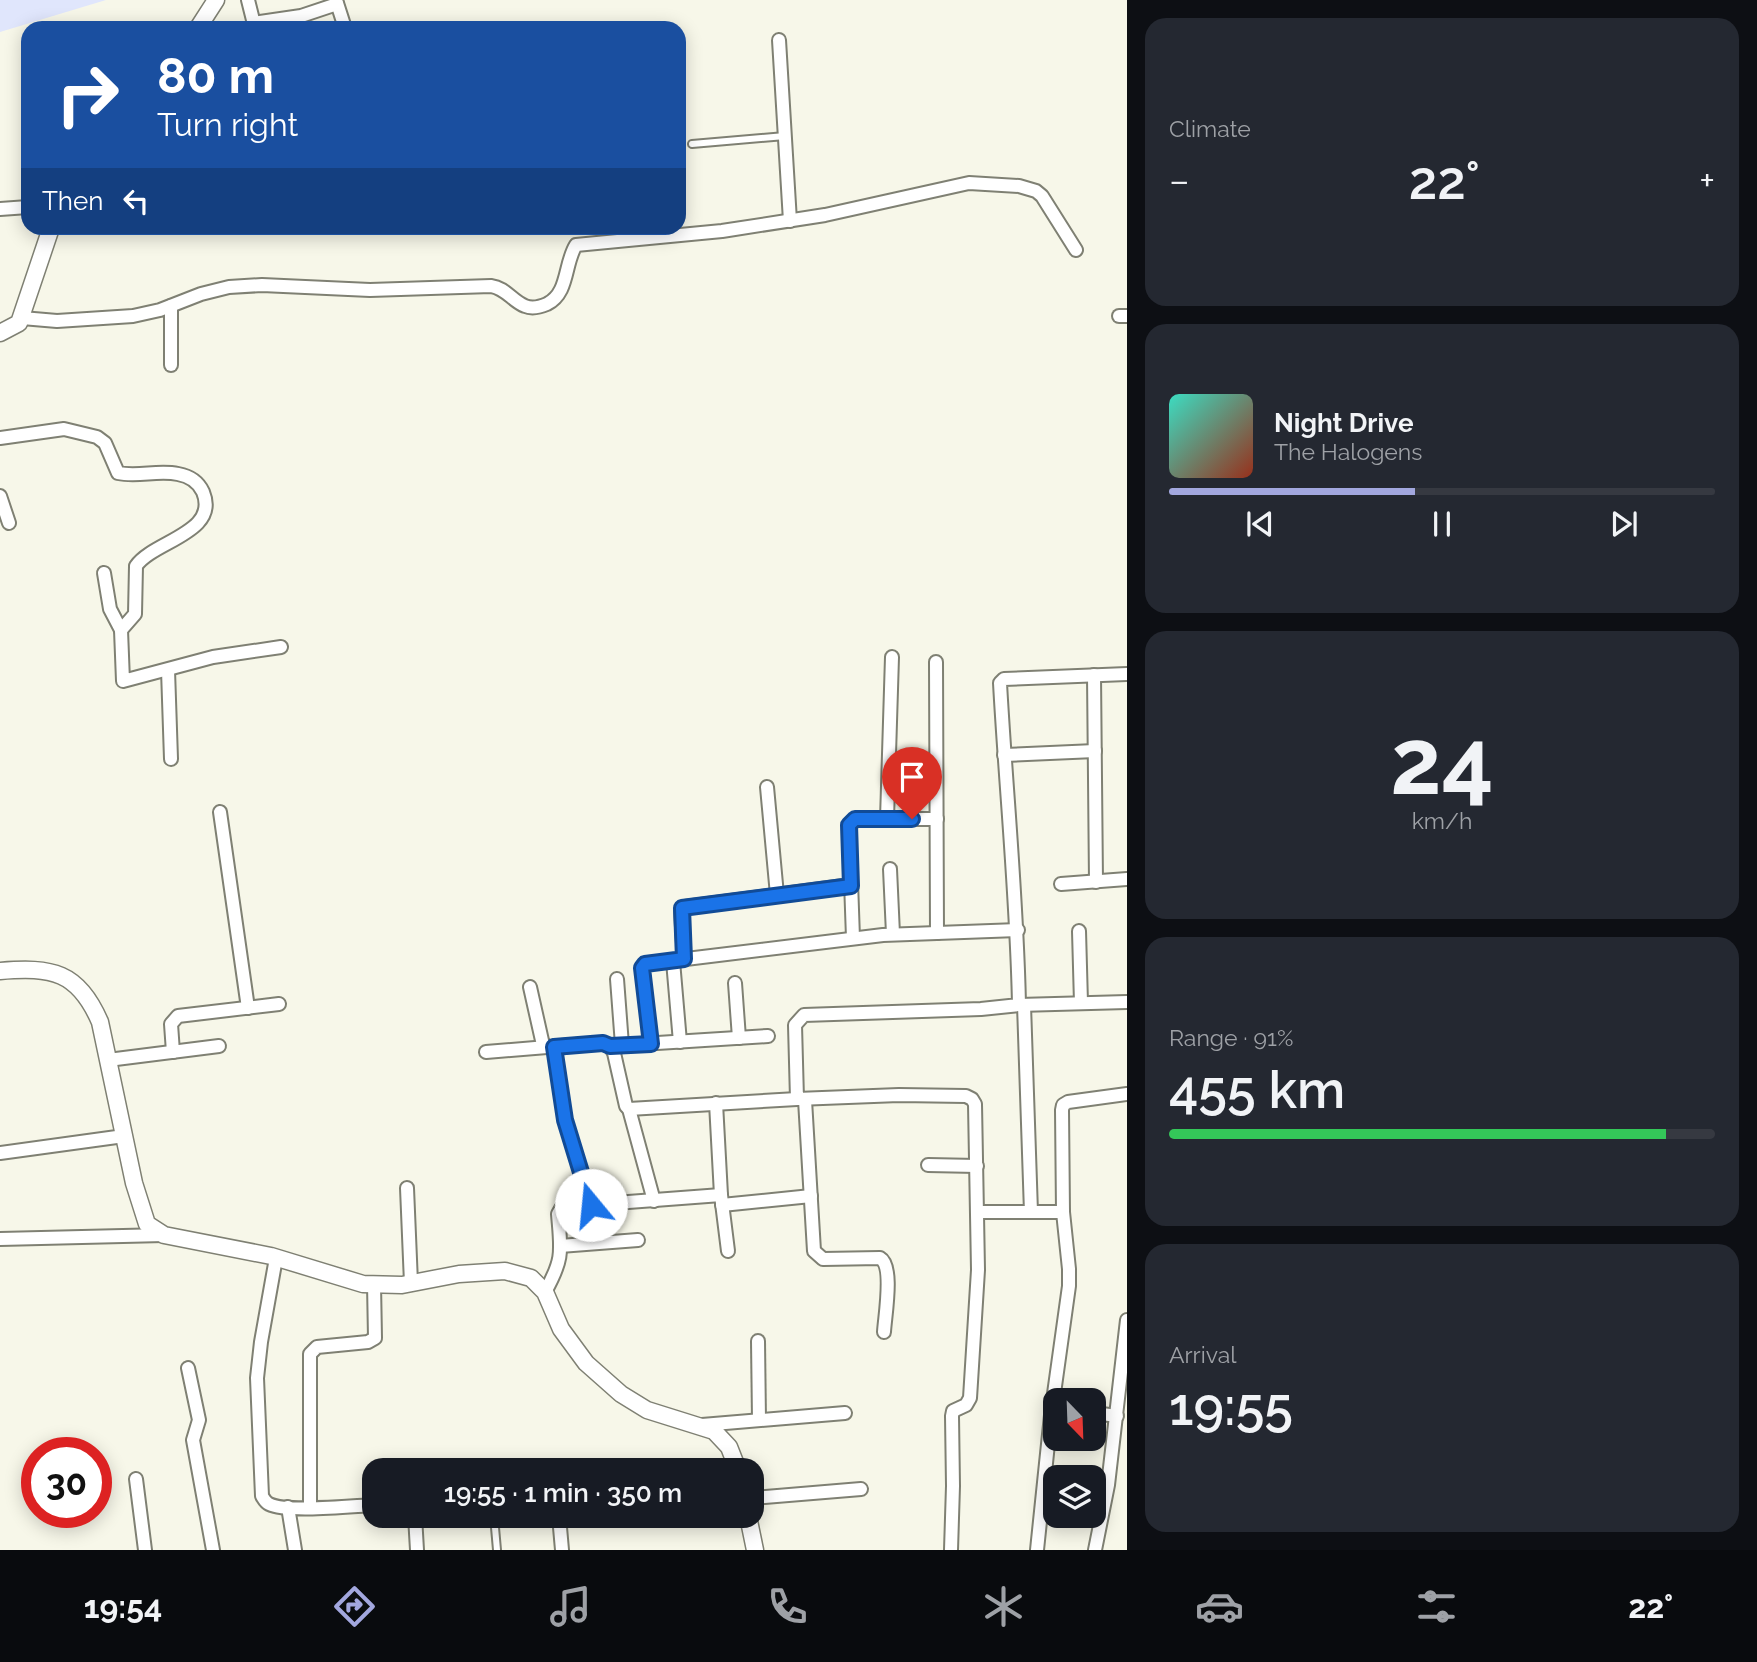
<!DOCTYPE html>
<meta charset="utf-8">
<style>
:root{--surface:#171b24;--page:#242831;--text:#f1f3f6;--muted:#9ea1a6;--line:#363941;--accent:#a2a7de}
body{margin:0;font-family:Raleway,sans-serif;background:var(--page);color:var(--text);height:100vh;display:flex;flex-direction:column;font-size:26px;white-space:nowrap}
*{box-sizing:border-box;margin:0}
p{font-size:23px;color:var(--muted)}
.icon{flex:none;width:38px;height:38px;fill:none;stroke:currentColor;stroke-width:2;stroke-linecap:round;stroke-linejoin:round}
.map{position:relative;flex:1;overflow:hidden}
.side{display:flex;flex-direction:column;gap:18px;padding:18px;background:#0d0f14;width:630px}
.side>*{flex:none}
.hud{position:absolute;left:21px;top:21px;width:665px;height:214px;border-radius:21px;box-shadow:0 4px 18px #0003;background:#1a4fa0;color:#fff;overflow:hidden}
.needle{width:46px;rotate:157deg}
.buttons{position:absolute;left:1043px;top:1388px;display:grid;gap:14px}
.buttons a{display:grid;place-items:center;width:63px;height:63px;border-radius:14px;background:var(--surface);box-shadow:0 4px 18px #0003;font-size:35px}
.speed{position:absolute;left:21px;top:1437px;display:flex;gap:14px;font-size:35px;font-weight:700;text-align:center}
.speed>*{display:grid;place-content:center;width:91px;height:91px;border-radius:50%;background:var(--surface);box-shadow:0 4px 18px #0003;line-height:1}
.speed .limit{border:10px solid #d22;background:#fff;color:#111}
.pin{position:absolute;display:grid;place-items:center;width:60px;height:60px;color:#fff;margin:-72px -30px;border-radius:50% 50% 50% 0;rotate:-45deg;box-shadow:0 0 7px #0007}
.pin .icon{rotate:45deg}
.me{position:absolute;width:77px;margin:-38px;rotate:343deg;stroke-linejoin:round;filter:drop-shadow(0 0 5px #0008)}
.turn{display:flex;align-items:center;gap:24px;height:147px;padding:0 21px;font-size:32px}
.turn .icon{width:91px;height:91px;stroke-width:2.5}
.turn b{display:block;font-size:49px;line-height:60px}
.then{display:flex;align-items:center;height:66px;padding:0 21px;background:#0003;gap:14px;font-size:26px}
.big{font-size:52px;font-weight:600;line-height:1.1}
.side .tile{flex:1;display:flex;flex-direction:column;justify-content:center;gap:10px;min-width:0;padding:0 24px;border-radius:21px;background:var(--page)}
.side .dial{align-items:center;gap:0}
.dial b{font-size:91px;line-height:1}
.song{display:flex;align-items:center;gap:21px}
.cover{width:84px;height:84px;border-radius:10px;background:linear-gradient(135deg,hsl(170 70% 55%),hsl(10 70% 35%))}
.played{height:7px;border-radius:4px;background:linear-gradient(90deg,var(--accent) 45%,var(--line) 45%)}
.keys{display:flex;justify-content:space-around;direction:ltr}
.heat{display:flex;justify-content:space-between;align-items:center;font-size:38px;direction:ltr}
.charge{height:10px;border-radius:5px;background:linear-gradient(90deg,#34c759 91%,var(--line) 0)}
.trip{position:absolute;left:362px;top:1458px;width:402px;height:70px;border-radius:21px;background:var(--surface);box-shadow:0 4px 18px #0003;font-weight:600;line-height:70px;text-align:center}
.tab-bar{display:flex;height:112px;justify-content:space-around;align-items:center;background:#090b0e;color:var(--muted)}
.tab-bar .icon{width:49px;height:49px}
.tab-bar .current{color:var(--accent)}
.tab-bar b{font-size:32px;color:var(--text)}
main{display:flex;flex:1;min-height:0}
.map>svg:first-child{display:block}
</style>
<main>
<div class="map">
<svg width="1127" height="1550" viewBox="0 0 1127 1550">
<rect width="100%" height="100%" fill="#f7f7e9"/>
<!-- green -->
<path fill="#e0e6fc" d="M0 0H106L0 32Z"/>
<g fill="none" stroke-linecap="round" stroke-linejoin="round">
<!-- service casing -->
<g stroke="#7f8073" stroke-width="10">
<g id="service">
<path d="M692 144 785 136"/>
<path d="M494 1516 497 1550"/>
</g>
</g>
<!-- minor casing -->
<g stroke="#7f8073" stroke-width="16">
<g id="minor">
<path d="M248 0 255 28"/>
<path d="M336 0 345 28"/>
<path d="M253 23 301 16 337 4"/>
<path d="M779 40 790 221"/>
<path d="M0 209 28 207"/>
<path d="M171 306V365"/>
<path d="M1119 316H1127"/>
<path d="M22 318 57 321 133 316 160 310 201 294 229 287 262 285 370 290 491 286C506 288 512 301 525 306 532 309 540 307 547 304 569 293 564 264 576 245L722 231 825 215 969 183 1019 186 1036 191 1042 196 1076 250"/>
<path d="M0 438 64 429 97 437 105 443 118 473C138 477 158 470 178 474 189 476 198 481 203 492 220 533 153 541 136 566L135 614 121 630 123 681 213 657 281 647"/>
<path d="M0 496 9 523"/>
<path d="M104 573 110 609 121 630"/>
<path d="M936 662 937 933"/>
<path d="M168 670 171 759"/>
<path d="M1094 675 1096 882"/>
<path d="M1004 755 1095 751"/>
<path d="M767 787 777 895"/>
<path d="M220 812 248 1008"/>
<path d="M887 819 892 657"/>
<path d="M890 869 893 934"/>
<path d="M1061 884 1127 879"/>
<path d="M1079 931 1081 1003"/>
<path d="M853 938 849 825 855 819H937"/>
<path d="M684 959 681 911 685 907 851 885"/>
<path d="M673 961 680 1042"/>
<path d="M617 979 622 1045"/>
<path d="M735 983 739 1038"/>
<path d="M530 987 543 1045 547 1047 603 1043 610 1046 614 1053 626 1106 629 1109 797 1099"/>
<path d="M1019 1005 1127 1002"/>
<path d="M1024 1005 1031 1212"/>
<path d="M651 1044 642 968 645 964 883 935 1018 930"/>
<path d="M610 1046 768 1036"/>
<path d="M554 1047 565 1120 591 1205"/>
<path d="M173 1052 171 1024 178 1016 279 1004"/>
<path d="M486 1052 547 1047"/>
<path d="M108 1060 219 1046"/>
<path d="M805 1100 814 1251 823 1259 880 1258C894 1266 885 1315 884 1332"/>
<path d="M716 1103 721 1195 728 1251"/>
<path d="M629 1109 654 1201"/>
<path d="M0 1153 124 1136"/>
<path d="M928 1165 977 1166"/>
<path d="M407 1188 411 1283"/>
<path d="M722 1205 811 1196"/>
<path d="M978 1212H1063"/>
<path d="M0 1239 164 1235"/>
<path d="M560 1246 638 1240"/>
<path d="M276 1258 261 1342 257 1378 262 1496C264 1499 265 1502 269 1504 287 1513 352 1506 374 1505"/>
<path d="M545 1292C564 1258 561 1251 558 1214L562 1207 721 1195"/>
<path d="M758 1341 759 1420"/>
<path d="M188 1368 199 1420 193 1440 213 1550"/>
<path d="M1094 1413 1117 1416"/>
<path d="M702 1425 845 1413"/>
<path d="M136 1479 145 1550"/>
<path d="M752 1498 861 1489"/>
<path d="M288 1507 295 1550"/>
<path d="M310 1507V1354L317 1347 368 1342 375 1338 374 1284"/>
<path d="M415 1516 417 1550"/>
<path d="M559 1516 562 1550"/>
<path d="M951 1550 953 1486 952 1416 953 1411 966 1405 970 1398 978 1270 975 1104 972 1099 966 1096 899 1095 797 1099 795 1025 804 1015 981 1009 1019 1005C1017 898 1006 791 1000 683L1004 679 1127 674"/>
<path d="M1037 1550 1051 1415 1069 1286V1269L1063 1212 1062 1110 1063 1105 1068 1102 1127 1094"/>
<path d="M1095 1550 1108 1485 1127 1320"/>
</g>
</g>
<!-- tertiary casing -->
<g stroke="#7f8073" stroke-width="19">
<g id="tertiary">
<path d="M198 28 216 0"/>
<path d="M0 333 19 323 51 228"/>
<path d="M0 971C52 967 78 971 100 1022L134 1183 147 1224 164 1235 271 1256 363 1284 402 1285 459 1274 505 1271 531 1278 545 1292 561 1329 586 1363 621 1394 647 1410 714 1431 729 1447 738 1470"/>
<path d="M748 1516 755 1550"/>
</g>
</g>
<!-- service -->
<use href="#service" stroke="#fff" stroke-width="6"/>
<!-- minor -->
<use href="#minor" stroke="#fff" stroke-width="12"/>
<!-- tertiary -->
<use href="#tertiary" stroke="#fff" stroke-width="16"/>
</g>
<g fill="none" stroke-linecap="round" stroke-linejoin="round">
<!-- route casing -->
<g stroke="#114b97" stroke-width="18">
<path id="route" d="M591 1205 565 1120 554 1047 603 1043 610 1046 651 1044 642 968 645 964 684 959 682 908 851 886 849 825 855 819H912"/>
</g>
<!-- route -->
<use href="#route" stroke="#1a73e8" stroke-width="12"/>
</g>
</svg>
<div class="buttons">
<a><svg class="needle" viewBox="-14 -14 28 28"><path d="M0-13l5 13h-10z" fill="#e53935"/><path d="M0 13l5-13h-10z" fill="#9ea1a6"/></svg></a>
<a><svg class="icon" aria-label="layers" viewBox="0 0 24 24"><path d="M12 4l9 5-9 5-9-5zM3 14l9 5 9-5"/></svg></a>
</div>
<div class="speed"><div class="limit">30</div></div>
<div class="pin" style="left:912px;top:819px;background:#d93025"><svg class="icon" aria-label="arrive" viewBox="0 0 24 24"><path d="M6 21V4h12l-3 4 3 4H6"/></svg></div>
<svg class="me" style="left:591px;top:1205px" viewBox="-20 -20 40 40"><circle r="19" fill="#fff"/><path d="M0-13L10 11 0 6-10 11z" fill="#1a73e8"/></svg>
<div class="trip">19:55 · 1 min · 350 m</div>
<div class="hud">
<div class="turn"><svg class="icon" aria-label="right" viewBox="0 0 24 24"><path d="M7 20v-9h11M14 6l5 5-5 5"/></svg><div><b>80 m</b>Turn right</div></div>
<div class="then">Then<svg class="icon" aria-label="left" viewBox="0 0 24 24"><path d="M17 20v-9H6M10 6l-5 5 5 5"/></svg></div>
</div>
</div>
<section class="side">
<div class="tile"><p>Climate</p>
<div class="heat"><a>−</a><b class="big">22°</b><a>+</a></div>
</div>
<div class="tile">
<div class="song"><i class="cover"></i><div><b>Night Drive</b><p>The Halogens</p></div></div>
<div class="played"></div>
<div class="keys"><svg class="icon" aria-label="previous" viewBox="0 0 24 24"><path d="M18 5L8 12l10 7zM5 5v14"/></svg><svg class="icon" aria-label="pause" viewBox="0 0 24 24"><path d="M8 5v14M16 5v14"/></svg><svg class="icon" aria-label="next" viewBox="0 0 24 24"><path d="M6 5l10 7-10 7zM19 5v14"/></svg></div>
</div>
<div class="tile dial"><b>24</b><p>km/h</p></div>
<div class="tile"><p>Range · 91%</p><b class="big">455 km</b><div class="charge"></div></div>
<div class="tile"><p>Arrival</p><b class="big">19:55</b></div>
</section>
</main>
<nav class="tab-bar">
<b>19:54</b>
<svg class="icon current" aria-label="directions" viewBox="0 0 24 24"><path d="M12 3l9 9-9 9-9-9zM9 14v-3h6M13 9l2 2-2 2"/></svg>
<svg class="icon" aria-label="music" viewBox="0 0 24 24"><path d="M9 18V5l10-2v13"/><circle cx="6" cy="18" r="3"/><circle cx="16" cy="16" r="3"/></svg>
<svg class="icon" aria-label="phone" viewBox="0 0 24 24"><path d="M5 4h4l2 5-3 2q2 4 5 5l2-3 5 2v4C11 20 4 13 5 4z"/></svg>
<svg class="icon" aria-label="climate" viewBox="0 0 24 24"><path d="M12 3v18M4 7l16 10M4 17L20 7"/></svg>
<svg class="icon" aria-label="car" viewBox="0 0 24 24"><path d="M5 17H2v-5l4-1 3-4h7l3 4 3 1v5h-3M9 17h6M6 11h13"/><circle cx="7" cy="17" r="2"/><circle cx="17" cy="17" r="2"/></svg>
<svg class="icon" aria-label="filters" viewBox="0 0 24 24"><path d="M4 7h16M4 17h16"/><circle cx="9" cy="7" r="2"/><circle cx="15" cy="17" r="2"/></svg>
<b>22°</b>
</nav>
